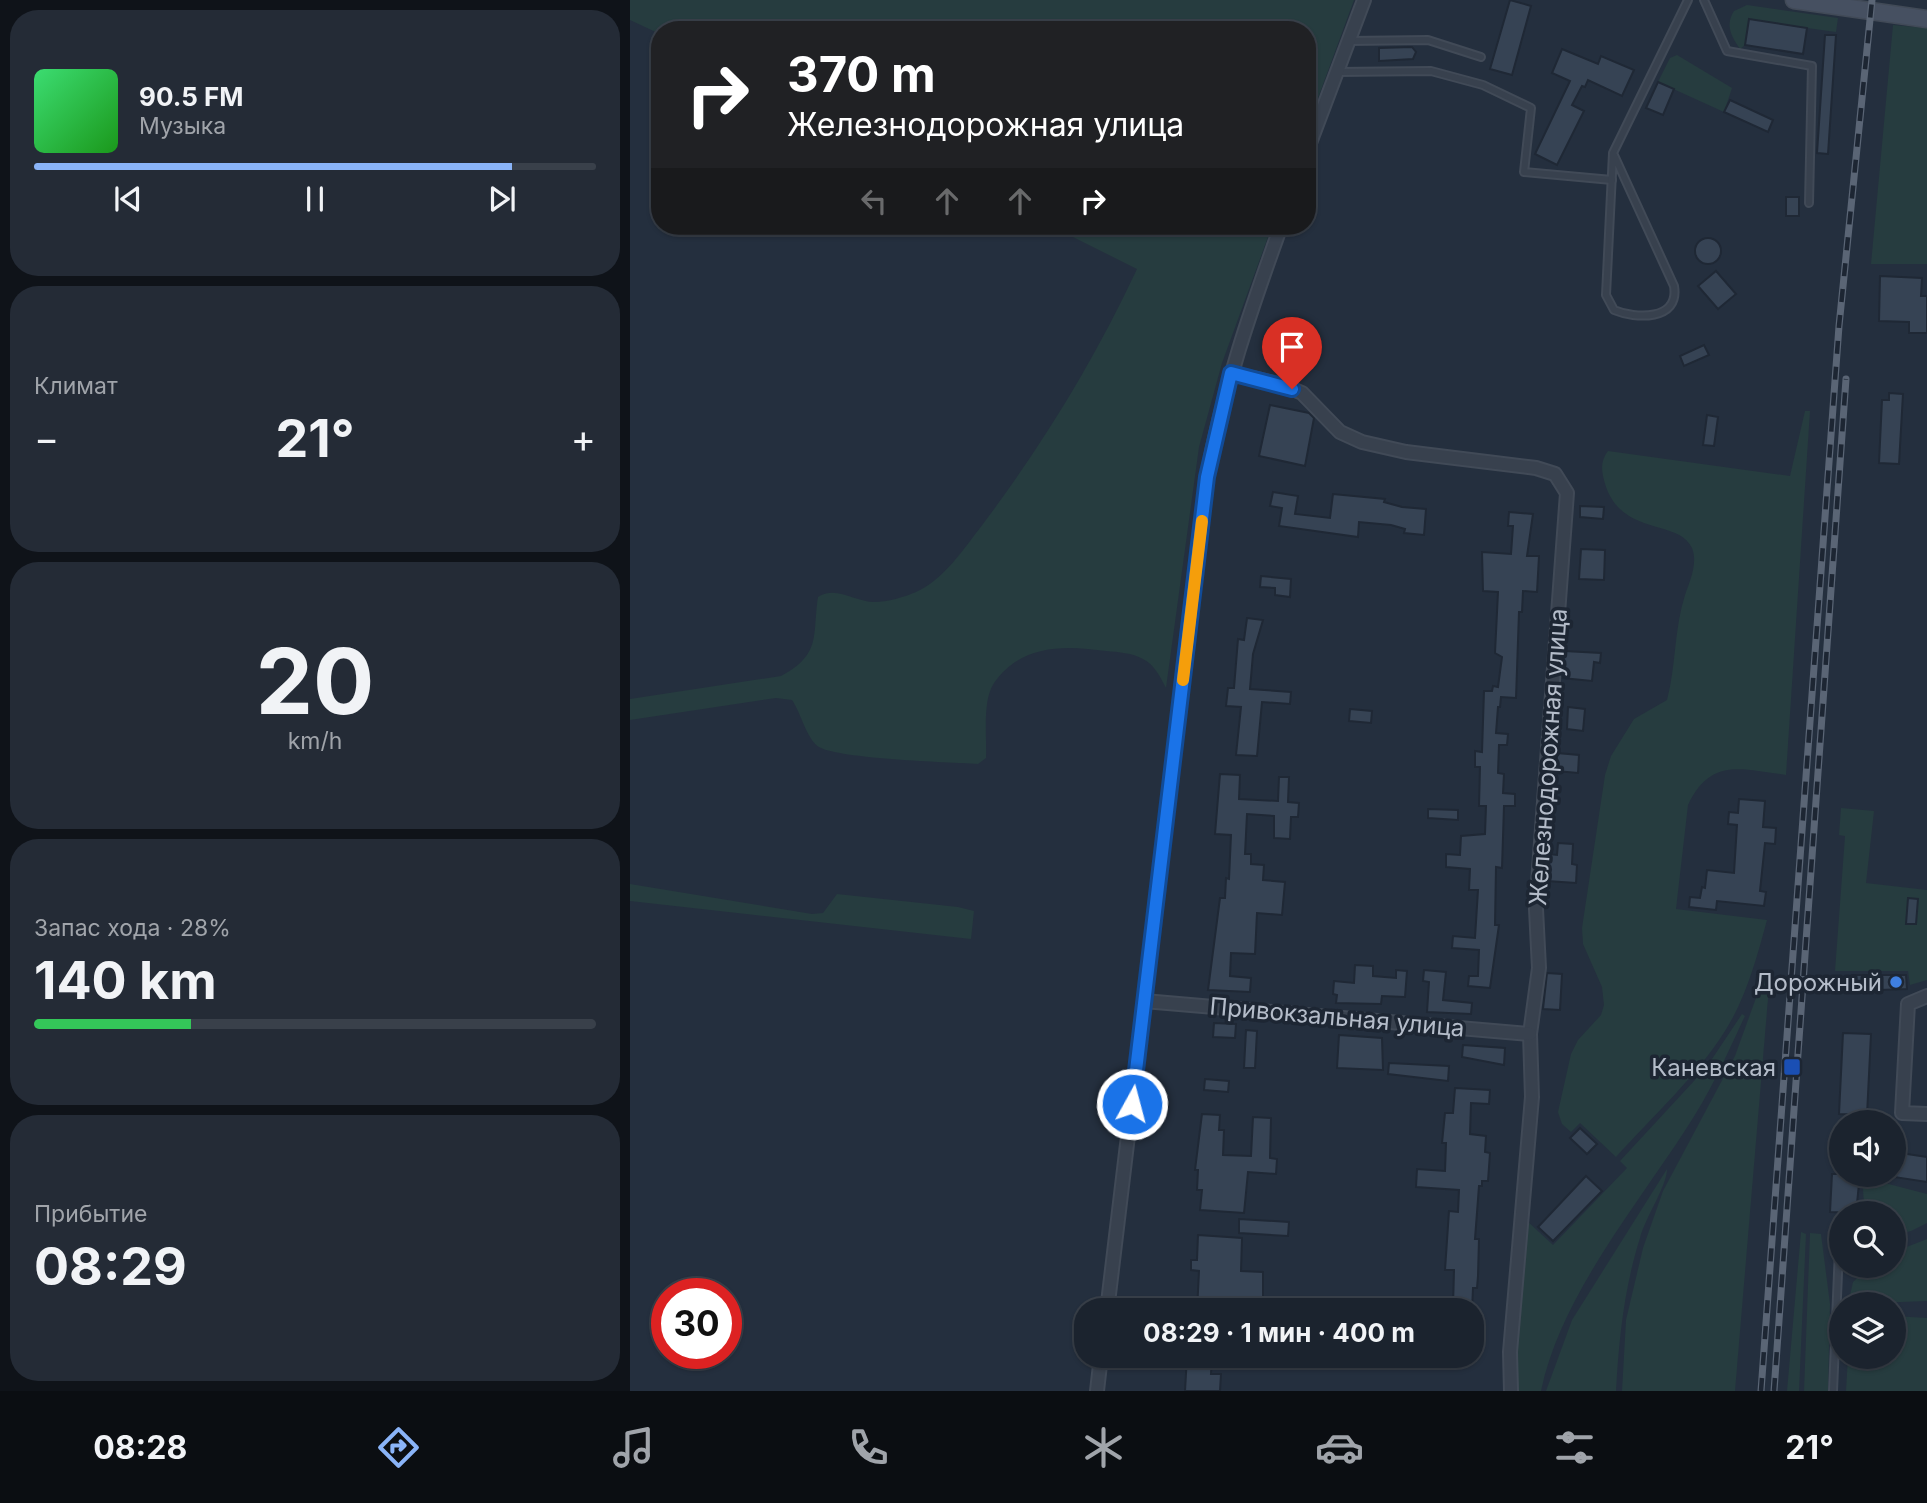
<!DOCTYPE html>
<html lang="ru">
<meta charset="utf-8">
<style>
:root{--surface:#1b232e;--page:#242b36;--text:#f1f3f6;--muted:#a0a4aa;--line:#39404a;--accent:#8ab4f8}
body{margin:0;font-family:Inter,sans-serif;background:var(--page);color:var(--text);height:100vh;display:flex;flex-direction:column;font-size:26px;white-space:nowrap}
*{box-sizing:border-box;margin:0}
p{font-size:23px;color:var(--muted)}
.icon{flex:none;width:38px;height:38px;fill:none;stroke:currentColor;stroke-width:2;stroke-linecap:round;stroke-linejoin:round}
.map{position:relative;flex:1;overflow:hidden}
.drawer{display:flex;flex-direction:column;gap:10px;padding:10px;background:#0f1319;width:630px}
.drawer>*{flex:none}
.hud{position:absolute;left:21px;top:21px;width:665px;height:214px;border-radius:28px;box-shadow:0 2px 5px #0004,0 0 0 2px var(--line);background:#202124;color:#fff;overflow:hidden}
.fabs{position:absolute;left:1199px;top:1110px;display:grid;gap:14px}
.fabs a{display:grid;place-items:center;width:77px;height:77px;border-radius:50%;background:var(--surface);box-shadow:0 2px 5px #0004,0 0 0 2px var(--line);font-size:35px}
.speed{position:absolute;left:21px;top:1278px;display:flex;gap:14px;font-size:35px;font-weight:700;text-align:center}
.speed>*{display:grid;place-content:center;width:91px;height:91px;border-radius:50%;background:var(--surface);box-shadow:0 2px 5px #0004,0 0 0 2px var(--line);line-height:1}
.speed .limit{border:10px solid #d22;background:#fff;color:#111}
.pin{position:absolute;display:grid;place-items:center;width:60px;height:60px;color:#fff;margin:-72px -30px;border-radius:50% 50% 50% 0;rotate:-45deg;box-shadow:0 0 7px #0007}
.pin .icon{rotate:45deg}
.me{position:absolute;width:77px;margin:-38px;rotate:7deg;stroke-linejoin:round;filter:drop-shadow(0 0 5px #0008)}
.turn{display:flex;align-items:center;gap:24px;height:147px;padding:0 21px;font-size:32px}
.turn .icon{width:91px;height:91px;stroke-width:2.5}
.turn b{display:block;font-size:49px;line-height:60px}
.lanes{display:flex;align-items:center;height:66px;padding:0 21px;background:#0003;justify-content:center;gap:35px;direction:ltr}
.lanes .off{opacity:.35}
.big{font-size:52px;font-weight:700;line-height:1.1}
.drawer .widget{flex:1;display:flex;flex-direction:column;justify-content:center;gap:10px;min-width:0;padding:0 24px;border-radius:28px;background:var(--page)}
.drawer .dial{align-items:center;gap:0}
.dial b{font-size:91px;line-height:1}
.song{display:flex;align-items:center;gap:21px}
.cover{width:84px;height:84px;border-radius:10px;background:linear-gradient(135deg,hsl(140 70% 55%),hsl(120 70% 35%))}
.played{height:7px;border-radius:4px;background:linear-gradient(90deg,var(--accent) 85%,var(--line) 85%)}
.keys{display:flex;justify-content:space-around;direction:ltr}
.heat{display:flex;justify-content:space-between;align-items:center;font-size:38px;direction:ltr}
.charge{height:10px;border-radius:5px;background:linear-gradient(90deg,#34c759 28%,var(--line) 0)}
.trip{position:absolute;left:444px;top:1298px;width:410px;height:70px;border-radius:28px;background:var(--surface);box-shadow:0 2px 5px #0004,0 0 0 2px var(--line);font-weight:700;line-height:70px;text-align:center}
.tabs{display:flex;height:112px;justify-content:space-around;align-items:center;background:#0b0e12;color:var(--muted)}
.tabs .icon{width:49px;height:49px}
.tabs .current{color:var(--accent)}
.tabs b{font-size:32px;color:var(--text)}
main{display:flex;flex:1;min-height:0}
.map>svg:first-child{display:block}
</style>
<main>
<section class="drawer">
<div class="widget">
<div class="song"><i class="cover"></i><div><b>90.5 FM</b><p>Музыка</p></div></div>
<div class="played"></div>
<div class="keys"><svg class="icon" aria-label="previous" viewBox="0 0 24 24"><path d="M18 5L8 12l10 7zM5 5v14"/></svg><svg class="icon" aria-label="pause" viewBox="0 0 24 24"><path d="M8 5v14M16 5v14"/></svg><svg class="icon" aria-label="next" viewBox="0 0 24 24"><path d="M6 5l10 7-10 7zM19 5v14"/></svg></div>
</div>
<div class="widget"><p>Климат</p>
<div class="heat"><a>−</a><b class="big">21°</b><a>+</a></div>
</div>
<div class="widget dial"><b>20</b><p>km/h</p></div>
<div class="widget"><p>Запас хода · 28%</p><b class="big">140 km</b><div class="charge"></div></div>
<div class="widget"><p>Прибытие</p><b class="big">08:29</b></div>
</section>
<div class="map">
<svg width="1297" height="1391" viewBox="0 0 1297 1391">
<rect width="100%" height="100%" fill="#242f3e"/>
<!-- green -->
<g fill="#263c3f">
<path d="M0 0H724L677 128V30H30V34L0 20Z"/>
<path d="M1117 5 1208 18 1206 32 1119 20 1115 45 1110 49C1101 36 1095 25 1104 11Z"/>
<path d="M1263 25 1297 28V264H1241Z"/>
<path d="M1047 55 1102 88 1094 112 1028 82 1040 58Z"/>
<path d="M421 226H642L592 363 569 447 536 688C530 677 525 665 513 659 502 653 489 652 476 651 435 645 391 644 364 683 352 701 357 737 356 758L348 764C317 762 210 759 189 747 177 740 171 713 162 700L146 698 0 720V699L151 676C192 654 182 636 188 597 206 585 225 602 244 602 257 602 275 597 286 592 314 580 335 547 353 524 413 444 465 359 507 269Z"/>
<path d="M1175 411H1180L1156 775C1113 769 1080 757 1058 805L1046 909 1137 920C1127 957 1116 998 1095 1031 1066 1077 1023 1116 986 1157L950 1123 941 1132 932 1124 928 1112 941 1054 948 1040 971 1015 974 1005 972 987 953 944 952 928 975 775 981 756 1004 719 1037 700C1046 666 1044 629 1055 595 1060 581 1068 563 1062 548 1048 517 986 539 973 476 971 466 972 459 978 451L1160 476Z"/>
<path d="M1211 808 1244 811 1236 883 1297 890V980L1280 985 1278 971H1205L1215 836 1209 835Z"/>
<path d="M0 884 182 914 193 913 207 894 328 907 344 911 341 939 0 901Z"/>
<path d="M1135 973 1140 975 1105 1391H992L996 1320 1013 1248 1033 1191 1105 1056Z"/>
<path d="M1112 1014 1115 1016 1113 1020C1096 1057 1079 1095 1056 1129 1005 1208 930 1298 911 1391H886L884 1372 896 1220 923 1245 997 1168 990 1161 1076 1068Z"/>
<path d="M1037 1169C1037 1186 1015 1218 1010 1238 994 1289 989 1338 986 1391H916L942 1320Z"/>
<path d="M1232 1174H1246L1251 1182 1297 1194V1223L1281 1231 1264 1235V1213H1237L1234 1204Z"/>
<path d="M1171 1232 1176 1234 1169 1391H1157Z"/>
<path d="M1180 1233 1191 1234 1200 1304 1198 1391H1174Z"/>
<path d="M1297 1239V1301L1218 1304 1223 1282 1238 1268 1264 1265V1252Z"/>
<path d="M1264 1316 1297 1318V1391H1216L1218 1356H1264Z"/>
</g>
<!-- building -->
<g fill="#364354" stroke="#1f2835" stroke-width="2">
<path d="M880 0 901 6 882 75 860 69Z"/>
<path d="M1119 19 1177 28 1173 54 1115 45Z"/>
<path d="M1195 35H1206L1198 154 1187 153Z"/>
<path d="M782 47 786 52 783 59 749 61V48Z"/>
<path d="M932 49 968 64 971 56 1004 70 992 96 958 80 955 87 952 86 942 105 954 111 927 165 905 154 940 81 922 73Z"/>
<path d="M1028 82 1044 89 1033 115 1016 108Z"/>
<path d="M1100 100 1143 120 1138 132 1094 112Z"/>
<rect x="1156" y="197" width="13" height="19"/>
<circle cx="1078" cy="251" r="13"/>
<path d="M1086 271 1106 294 1088 309 1068 286Z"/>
<path d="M1250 276 1292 278 1291 296H1297V333H1279V322L1249 321Z"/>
<path d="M1074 345 1079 355 1054 366 1050 356Z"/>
<path d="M1259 393 1273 394 1269 464 1249 463 1252 400H1259Z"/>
<path d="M640 405 679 413 684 418 675 466 629 456Z"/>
<path d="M1077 415 1088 417 1084 446 1073 445Z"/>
<path d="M643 492 668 496 665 514 700 518 703 494 755 499 754 502 772 507 796 509 794 535 774 533 775 529 761 525 729 522 728 537 649 526 652 508 640 506Z"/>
<path d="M950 506 974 507 973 519 950 517Z"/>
<path d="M879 512 903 514 897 556H909L907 592 893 591 892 612H889L886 698 871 697 870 707H868L866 733 878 734 877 745H869L868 773 874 774 873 793 885 794V806H874L872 868 866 867 865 925H869L860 988 838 986 839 976H848L849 950 822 948 823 936 845 938 848 890H839L840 869 816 867V854L830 855 831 836 855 834 856 806H849L850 767H845V751L852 752 854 691H862L863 686 868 687 872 657 865 653 868 592 853 591 852 552 881 554 883 526H878Z"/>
<path d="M951 549 975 550 974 580 949 579Z"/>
<path d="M631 576 661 579 660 597 645 595V588L630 587Z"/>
<path d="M617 618 633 620 623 654 620 689 661 692 660 704 632 702 627 756 606 755 611 707 596 706 598 688H604L608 639 614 640Z"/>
<path d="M934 651 971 653 970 663 964 662 962 681 932 678Z"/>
<path d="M938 707 955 709 953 731 937 729Z"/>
<path d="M720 709 742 711 741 723 719 721Z"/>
<path d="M927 753 949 755 948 773 926 771Z"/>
<path d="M590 774 610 775 609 799 648 801 649 777H659L658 802 669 803 668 817H661L660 839 644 838V816L617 814 615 854H621V864L634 865 633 880 655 882 652 915 627 913 625 954 601 953 600 976 621 978 620 992 578 990 590 898H595L596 878 599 879 601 835 585 834Z"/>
<path d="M1109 799 1135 801 1133 827 1146 828 1145 844 1135 843 1130 891 1136 892 1134 906 1087 901 1086 910 1059 907 1060 897 1070 898 1072 887 1075 888 1077 870 1104 873 1107 825 1098 824 1099 812 1108 813Z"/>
<path d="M798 809 828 810V820L798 818Z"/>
<path d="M928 843 943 844 942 864 947 865 946 883 917 881 919 854 927 855Z"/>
<path d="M1278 898 1288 899 1286 924H1276Z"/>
<path d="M725 965 743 966V976L766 978V970L777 971 775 997 752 996 751 1004 706 1003 707 995 703 994 704 981 724 983Z"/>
<path d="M794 970 816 972 813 1000 842 1003 841 1014 797 1012 799 982 793 981Z"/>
<path d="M917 973 932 974 930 1010 913 1009Z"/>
<path d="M1222 975H1276L1277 989 1222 991Z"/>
<path d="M584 1023 606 1024 605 1038 583 1037Z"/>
<path d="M616 1030 627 1031 625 1068H614Z"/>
<path d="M1213 1033 1241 1034 1237 1115 1209 1114Z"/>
<path d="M709 1035 752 1038 753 1070 707 1068Z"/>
<path d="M833 1045 875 1048 874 1065 832 1057Z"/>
<path d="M759 1063 819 1066 818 1081 758 1074Z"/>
<path d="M575 1079 599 1081 598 1092 574 1090Z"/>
<path d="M825 1088 860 1090 859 1104 841 1103 840 1134 856 1136 855 1152 860 1153 858 1181H852V1186H849L845 1239H849L848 1276 847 1288H843L842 1311H830V1307H823L824 1270H815L819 1211 828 1212 829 1190 786 1187 787 1169 815 1171 816 1143H812L815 1113H823Z"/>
<path d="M572 1114 590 1115 589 1130H594L593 1155 621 1156 623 1117 641 1118 640 1158 647 1159 646 1174 618 1172 614 1213 570 1210 572 1190H567L568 1170H565Z"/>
<path d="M950 1128 967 1144 957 1154 940 1138Z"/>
<path d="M1264 1152 1297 1157V1182L1264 1177Z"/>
<path d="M1202 1174H1230L1226 1213 1200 1212Z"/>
<path d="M956 1176 972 1191 923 1241 908 1227Z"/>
<path d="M609 1219 659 1222 658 1236 609 1233Z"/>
<path d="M568 1235 612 1238 611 1271 633 1272V1305L601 1304V1311H567L569 1271 561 1270V1260H567Z"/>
<path d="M557 1356H582L581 1374H591L590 1391H555Z"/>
</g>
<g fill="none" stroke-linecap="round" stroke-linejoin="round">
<!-- lane casing -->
<g stroke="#414a57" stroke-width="10">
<g id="lane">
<path d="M1074 0 1097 51 1182 66 1179 203"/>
<path d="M719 41 798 40 851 57"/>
<path d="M707 72 801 71 853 85 901 108 894 172 982 180"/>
<path d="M983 153 1044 286C1050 321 1005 319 984 310L976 295 983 153 1058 0"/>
<path d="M1203 1391 1210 1226"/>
</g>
</g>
<!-- street casing -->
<g stroke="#414a57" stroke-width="16">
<g id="street">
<path d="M677 151 734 0"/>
<path d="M601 373 653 385 672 393 710 432 732 442 776 452 906 468 925 474 937 493 906 909 909 968 900 1034 902 1097 880 1352 881 1391"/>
<path d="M1297 996 1278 1004 1272 1113 1297 1114"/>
<path d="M514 1001 900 1034"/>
<path d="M477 1311 577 477C593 390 621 309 651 226"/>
<path d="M467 1391 471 1356"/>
</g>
</g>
<!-- secondary casing -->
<g stroke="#414a57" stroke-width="19">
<path id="secondary" d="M1164 0 1297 19"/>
</g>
<!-- lane -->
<use href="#lane" stroke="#38414e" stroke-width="6"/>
<!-- street -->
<use href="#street" stroke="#38414e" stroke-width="12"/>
<!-- secondary -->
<use href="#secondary" stroke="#465061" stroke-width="16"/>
<!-- rail casing -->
<g stroke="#5a6575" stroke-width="7">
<g id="rail">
<path d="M1131 1391 1209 326 1242 0"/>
<path d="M1144 1391 1216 379"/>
</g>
</g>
<!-- rail -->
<use href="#rail" stroke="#1d2633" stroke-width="4.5" stroke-dasharray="13" stroke-linecap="butt"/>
</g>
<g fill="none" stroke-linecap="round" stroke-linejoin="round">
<!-- route casing -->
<g stroke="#114b97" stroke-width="18">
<path id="route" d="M502 1104 577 477 601 373 662 389"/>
</g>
<!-- route -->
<use href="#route" stroke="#1a73e8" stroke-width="12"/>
<!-- slow -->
<path stroke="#f59e0b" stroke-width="12" d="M553 680 572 521"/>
</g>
<!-- markers -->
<circle fill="#3f7fe0" stroke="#1d2633" stroke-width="2.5" cx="1266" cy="982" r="7"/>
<rect fill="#1a4fb4" stroke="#1d2633" stroke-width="2.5" x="1153" y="1058" width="18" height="18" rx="3.5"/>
<g text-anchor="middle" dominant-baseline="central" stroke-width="7" stroke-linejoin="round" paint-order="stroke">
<!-- street labels -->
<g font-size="24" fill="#b4bcc9" stroke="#1d2633">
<text transform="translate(918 757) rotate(-86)">Железнодорожная улица</text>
<text transform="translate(707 1017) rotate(5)">Привокзальная улица</text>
</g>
<!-- poi labels -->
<g font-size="24" fill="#b4bcc9" stroke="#1d2633" text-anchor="end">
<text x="1252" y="982">Дорожный</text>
<text x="1146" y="1067">Каневская</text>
</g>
</g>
</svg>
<div class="fabs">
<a><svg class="icon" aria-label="sound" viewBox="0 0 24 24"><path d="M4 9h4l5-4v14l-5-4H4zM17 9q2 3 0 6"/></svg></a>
<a><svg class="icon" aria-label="search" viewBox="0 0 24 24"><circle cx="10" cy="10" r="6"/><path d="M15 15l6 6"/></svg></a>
<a><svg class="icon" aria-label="layers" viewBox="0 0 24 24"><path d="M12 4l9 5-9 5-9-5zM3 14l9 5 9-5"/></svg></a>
</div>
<div class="speed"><div class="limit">30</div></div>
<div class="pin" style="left:662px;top:389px;background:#d93025"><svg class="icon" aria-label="arrive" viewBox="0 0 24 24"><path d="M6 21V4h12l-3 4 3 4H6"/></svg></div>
<svg class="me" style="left:502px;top:1104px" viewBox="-20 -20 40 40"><circle r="17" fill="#1a73e8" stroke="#fff" stroke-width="3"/><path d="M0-11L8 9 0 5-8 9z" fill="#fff"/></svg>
<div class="trip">08:29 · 1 мин · 400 m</div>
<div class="hud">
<div class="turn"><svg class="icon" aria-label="right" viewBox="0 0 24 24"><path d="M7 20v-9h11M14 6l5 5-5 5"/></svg><div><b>370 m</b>Железнодорожная улица</div></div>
<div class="lanes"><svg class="icon off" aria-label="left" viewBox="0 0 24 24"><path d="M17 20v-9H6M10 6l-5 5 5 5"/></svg><svg class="icon off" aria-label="ahead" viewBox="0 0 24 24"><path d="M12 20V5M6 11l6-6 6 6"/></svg><svg class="icon off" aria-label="ahead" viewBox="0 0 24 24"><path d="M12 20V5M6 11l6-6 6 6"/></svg><svg class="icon" aria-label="right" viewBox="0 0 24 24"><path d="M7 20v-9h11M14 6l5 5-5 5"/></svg></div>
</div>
</div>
</main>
<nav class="tabs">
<b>08:28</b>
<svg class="icon current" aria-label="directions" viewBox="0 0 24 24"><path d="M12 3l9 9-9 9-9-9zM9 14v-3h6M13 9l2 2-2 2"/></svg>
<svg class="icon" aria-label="music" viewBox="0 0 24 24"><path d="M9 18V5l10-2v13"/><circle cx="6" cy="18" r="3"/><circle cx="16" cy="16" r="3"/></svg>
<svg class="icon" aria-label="phone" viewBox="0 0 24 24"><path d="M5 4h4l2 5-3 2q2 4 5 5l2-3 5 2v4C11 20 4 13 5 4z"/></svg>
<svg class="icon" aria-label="climate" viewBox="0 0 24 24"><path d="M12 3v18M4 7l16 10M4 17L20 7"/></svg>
<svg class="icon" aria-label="car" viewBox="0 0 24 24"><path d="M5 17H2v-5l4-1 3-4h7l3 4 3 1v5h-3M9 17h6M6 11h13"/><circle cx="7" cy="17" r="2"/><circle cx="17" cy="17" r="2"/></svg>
<svg class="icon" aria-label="filters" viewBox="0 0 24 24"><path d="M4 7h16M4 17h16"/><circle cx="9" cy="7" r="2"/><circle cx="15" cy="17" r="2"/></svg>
<b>21°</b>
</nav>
